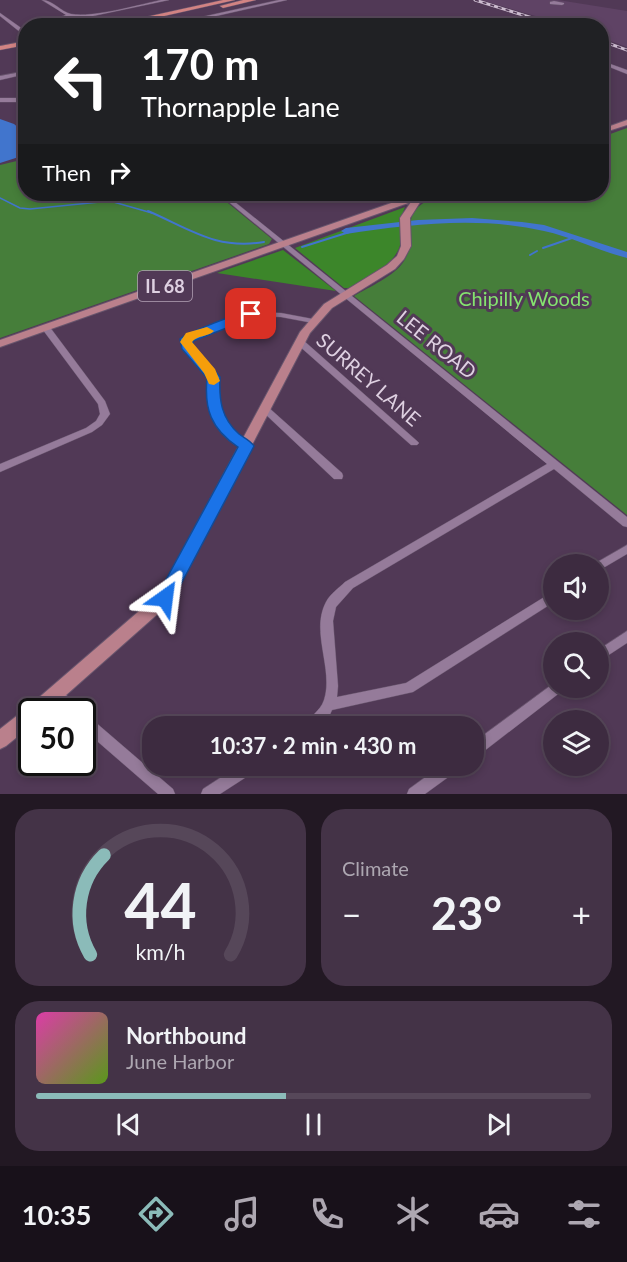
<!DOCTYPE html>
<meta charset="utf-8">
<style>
:root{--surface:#3d2b40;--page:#443347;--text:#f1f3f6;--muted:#ada7b1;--line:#564759;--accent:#8bbbb9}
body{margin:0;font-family:Lato,sans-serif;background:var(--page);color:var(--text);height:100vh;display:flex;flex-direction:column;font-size:22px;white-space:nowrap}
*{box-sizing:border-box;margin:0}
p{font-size:20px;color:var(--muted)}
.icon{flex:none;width:33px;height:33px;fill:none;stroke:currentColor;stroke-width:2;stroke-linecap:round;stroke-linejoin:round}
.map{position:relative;height:794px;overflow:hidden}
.drawer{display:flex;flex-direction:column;gap:15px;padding:15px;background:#221823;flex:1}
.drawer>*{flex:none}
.hud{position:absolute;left:18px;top:18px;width:591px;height:183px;border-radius:24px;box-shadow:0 3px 9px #0003,0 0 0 2px var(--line);background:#202124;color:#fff;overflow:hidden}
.buttons{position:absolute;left:543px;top:554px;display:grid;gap:12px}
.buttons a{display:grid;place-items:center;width:66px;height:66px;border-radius:50%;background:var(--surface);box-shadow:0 3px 9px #0003,0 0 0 2px var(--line);font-size:30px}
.speed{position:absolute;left:18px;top:698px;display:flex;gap:12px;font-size:30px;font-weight:700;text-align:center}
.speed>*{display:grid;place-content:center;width:78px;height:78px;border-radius:50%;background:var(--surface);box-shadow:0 3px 9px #0003,0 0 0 2px var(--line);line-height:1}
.speed .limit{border:3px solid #111;border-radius:9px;background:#fff;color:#111}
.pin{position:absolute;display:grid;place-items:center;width:51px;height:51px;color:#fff;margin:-26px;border-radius:12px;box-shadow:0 3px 9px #0006}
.me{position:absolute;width:66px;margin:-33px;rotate:31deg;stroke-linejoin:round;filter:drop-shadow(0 0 4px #0008)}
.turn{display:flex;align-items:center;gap:21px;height:126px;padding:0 24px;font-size:27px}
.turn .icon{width:78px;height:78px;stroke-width:2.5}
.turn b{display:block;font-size:42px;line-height:51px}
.then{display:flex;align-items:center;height:57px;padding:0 24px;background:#0003;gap:12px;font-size:22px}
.big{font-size:45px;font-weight:700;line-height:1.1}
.drawer .tile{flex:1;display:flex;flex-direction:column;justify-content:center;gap:9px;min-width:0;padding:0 21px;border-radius:24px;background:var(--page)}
.drawer .dial{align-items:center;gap:0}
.dial svg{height:156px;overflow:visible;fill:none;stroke:var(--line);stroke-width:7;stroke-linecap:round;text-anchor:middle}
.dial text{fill:var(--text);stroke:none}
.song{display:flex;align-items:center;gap:18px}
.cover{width:72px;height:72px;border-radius:9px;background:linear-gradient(135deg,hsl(320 70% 55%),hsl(90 70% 35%))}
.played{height:6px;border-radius:3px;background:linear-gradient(90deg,var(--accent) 45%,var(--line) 45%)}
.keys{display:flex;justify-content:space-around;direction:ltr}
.heat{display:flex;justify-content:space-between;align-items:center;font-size:33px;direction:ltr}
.drawer .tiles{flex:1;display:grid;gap:15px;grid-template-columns:1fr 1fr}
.tile:last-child{grid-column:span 2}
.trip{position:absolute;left:142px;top:716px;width:342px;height:60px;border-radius:24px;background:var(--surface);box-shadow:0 3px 9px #0003,0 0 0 2px var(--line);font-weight:700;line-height:60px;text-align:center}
.tab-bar{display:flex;height:96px;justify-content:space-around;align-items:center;background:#18111a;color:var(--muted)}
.tab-bar .icon{width:42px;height:42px}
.tab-bar .selected{color:var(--accent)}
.tab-bar b{font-size:27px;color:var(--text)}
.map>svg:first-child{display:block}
</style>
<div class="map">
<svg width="627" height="794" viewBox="0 0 627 794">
<rect width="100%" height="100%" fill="#513956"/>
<!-- built -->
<path fill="#5f4365" d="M481 0H558L627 11V47L602 38V26L566 25Z"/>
<!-- green -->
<g fill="#467e3a">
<path d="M627 128V515L354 296C369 287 395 276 404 261 424 227 389 213 444 194H602V137Z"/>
<path d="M25 159 26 194H217L272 239 269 244 0 338V165Z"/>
</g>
<!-- forest -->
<g fill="#3c862a">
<path d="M405 207C400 219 402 227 401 240 399 264 368 276 350 288H344L295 248Z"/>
<path d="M283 250 336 291 217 273Z"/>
</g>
<!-- water -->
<path fill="#4175cd" d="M0 119 14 124 26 134 25 155 0 163Z"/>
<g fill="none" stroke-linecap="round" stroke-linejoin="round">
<!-- stream-far1 -->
<path stroke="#4175cd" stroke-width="1.5" d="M0 198 20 208 30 209 110 201 152 213"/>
<!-- stream -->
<g stroke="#4175cd" stroke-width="2">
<path d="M148 211C190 229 216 250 264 242"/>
<path d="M302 247 359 229"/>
<path d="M543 248 572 238"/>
<path d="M530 255 537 251"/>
</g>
<!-- river -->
<path fill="#4175cd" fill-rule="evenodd" d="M472 218 522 222 544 225 627 252V258C599 251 572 237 544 231 480 216 410 224 346 234L341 231 346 228 418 220Z"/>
<!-- minor casing -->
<g stroke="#68556d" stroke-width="1">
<g id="minor">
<path d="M42 0C53 0 61 12 71 14 93 18 138 5 161 0H169L93 16H70L61 20V22L47 23 45 22C50 18 59 18 66 15Z"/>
<path d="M279 0H287L172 26H161Z"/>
<path d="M554 1 564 3V4L562 5 550 4V2Z"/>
<path d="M0 13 24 30V32H20L0 16Z"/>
<path d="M602 61 627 70V74L602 64Z"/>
<path d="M26 71V74L0 80V76Z"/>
<rect x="0" y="98" width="26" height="4"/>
<path d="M219 194H225L627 517V527L623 526 554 469 353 588 336 607 333 621 338 686 337 697 406 683 554 591V602L413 692 332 710 328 719 320 726H305C309 716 320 712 324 700 334 669 310 632 326 602 330 594 339 588 345 582L547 464Z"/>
<path d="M251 312 281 313 313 319 317 321 313 323 281 317 252 316 220 330 198 336 190 340 191 346 217 377C218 384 216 390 216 397 216 418 233 433 250 443L252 445 250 447 247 448C228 442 210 422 208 402 207 394 209 386 209 378L184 348 182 339 192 332 214 326Z"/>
<path d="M43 326H49L105 401 110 414 102 425 92 432 0 472V464L86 428 96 421 100 414 98 404 43 330 42 328Z"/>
<path d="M300 339 303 340 417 441 419 443 417 445H411L297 344 296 342Z"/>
<path d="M265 406 268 407 342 473 343 476 342 479H334L262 411 260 409 262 407Z"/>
<path d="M627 545V554L598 571V564H594Z"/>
<path d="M627 631V643L598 662V650Z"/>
<path d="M554 683V687H564L562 691 479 755 474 757V742Z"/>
<path d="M55 688C64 692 76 702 80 711H65L51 698 49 694 51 690Z"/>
<path d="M82 713 87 715 173 789 175 794H158L82 728Z"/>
<path d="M240 765H259L257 770 220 794H201L203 789Z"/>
<path d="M442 765H460L458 770 425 794H407L409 789Z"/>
</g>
</g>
<!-- major casing -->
<g stroke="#68556d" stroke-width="2">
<g id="major">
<path d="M627 120V125L602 133V129Z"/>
<path d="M417 194 424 196 410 218 411 246 404 259 395 269 332 308 310 333 170 603 48 711H32V725L6 746 0 749V729L28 707 160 593 300 332 324 304 387 265 397 256 401 246 400 218 411 202 0 347V340Z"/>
</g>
</g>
<!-- highway casing -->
<g stroke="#68556d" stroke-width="1">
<g id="highway">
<path d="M223 0H235L120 26H105Z"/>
<path d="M243 0H256L223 8 220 6Z"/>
<path d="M26 41V45L0 50V46Z"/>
</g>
</g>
<!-- minor -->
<use href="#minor" fill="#957b9a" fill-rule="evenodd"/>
<!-- major -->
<use href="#major" fill="#ba808c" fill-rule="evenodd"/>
<!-- highway -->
<use href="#highway" fill="#d28383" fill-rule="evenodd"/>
<!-- rail casing -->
<g stroke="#ccbccf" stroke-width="3">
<g id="rail">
<path d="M475 0 558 26"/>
<path d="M602 41 627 50"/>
</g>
</g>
<!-- rail -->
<use href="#rail" stroke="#513956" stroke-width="1.5" stroke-dasharray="4" stroke-linecap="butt"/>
</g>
<!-- route -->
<path fill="#1a73e8" stroke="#114b97" stroke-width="1.5" d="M251 310 255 311V317L193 341V345L220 377C219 400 221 418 239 434 244 438 250 440 254 446L171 603 165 605 159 603 156 598 238 447C211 429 204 409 207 378L182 349 180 339C186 333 239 313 251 310Z"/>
<!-- slow -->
<path fill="#f59e0b" d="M207 327 214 331C208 337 197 335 192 342L215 369 220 381 214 385 209 384 204 373 180 342 186 333Z"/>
<g text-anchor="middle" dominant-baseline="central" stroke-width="6" stroke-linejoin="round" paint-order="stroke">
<!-- shield labels -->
<rect fill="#513956" stroke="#b4a3b7" stroke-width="1.5" x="138" y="271" width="54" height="30" rx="4.5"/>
<g font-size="18" font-weight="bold" fill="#ded0e1">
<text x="165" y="286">IL 68</text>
</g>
<!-- park labels -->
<g font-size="20" fill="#84e36f" stroke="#513956">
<text x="524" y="298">Chipilly Woods</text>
</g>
<!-- street labels -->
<g font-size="20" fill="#ded0e1" stroke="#513956">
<text transform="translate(437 344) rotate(39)">LEE ROAD</text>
<text transform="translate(369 379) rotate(41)">SURREY LANE</text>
</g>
</g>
</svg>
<div class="buttons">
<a><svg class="icon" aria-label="sound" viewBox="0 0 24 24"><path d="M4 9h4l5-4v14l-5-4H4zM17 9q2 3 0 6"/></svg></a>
<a><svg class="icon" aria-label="search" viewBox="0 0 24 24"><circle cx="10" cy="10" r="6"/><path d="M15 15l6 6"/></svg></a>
<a><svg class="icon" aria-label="layers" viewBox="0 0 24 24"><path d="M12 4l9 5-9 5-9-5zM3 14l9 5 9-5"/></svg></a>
</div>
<div class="speed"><div class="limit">50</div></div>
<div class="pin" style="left:251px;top:314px;background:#d93025"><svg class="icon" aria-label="arrive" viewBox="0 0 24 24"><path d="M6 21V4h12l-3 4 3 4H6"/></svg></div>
<svg class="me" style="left:165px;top:598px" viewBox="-20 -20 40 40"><path d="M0-17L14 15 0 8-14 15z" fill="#1a73e8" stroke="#fff" stroke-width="4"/></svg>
<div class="trip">10:37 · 2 min · 430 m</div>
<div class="hud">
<div class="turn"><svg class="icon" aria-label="left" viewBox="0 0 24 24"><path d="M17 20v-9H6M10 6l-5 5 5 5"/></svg><div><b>170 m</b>Thornapple Lane</div></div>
<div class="then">Then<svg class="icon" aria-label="right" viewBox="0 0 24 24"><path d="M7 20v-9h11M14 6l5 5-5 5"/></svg></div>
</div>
</div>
<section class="drawer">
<div class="tiles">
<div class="tile dial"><svg viewBox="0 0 100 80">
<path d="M14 69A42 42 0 1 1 86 69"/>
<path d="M14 69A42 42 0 0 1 21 18" stroke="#8bbbb9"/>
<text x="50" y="56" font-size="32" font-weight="700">44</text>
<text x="50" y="72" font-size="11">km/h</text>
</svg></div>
<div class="tile"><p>Climate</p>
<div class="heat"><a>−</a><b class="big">23°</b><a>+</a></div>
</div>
<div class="tile">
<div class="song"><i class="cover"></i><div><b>Northbound</b><p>June Harbor</p></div></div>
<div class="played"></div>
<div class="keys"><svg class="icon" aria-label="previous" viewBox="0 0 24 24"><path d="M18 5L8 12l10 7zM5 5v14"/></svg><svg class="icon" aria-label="pause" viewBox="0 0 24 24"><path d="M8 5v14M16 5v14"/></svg><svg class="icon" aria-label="next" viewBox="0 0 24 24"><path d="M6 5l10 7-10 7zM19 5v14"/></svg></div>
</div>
</div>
</section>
<nav class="tab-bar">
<b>10:35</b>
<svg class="icon selected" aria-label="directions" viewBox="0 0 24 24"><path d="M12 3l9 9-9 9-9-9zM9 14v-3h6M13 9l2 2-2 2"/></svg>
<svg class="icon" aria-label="music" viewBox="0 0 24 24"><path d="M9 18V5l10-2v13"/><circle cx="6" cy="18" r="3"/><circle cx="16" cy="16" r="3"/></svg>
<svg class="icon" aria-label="phone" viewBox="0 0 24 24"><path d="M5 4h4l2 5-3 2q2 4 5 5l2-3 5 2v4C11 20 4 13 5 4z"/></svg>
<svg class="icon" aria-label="climate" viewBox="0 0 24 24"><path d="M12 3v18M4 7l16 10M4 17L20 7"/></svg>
<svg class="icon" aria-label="car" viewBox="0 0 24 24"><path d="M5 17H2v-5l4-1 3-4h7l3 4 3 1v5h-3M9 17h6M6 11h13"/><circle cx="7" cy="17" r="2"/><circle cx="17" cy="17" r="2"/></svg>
<svg class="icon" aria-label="filters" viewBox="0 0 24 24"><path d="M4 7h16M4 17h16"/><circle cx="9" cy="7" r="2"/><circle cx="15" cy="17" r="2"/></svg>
</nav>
